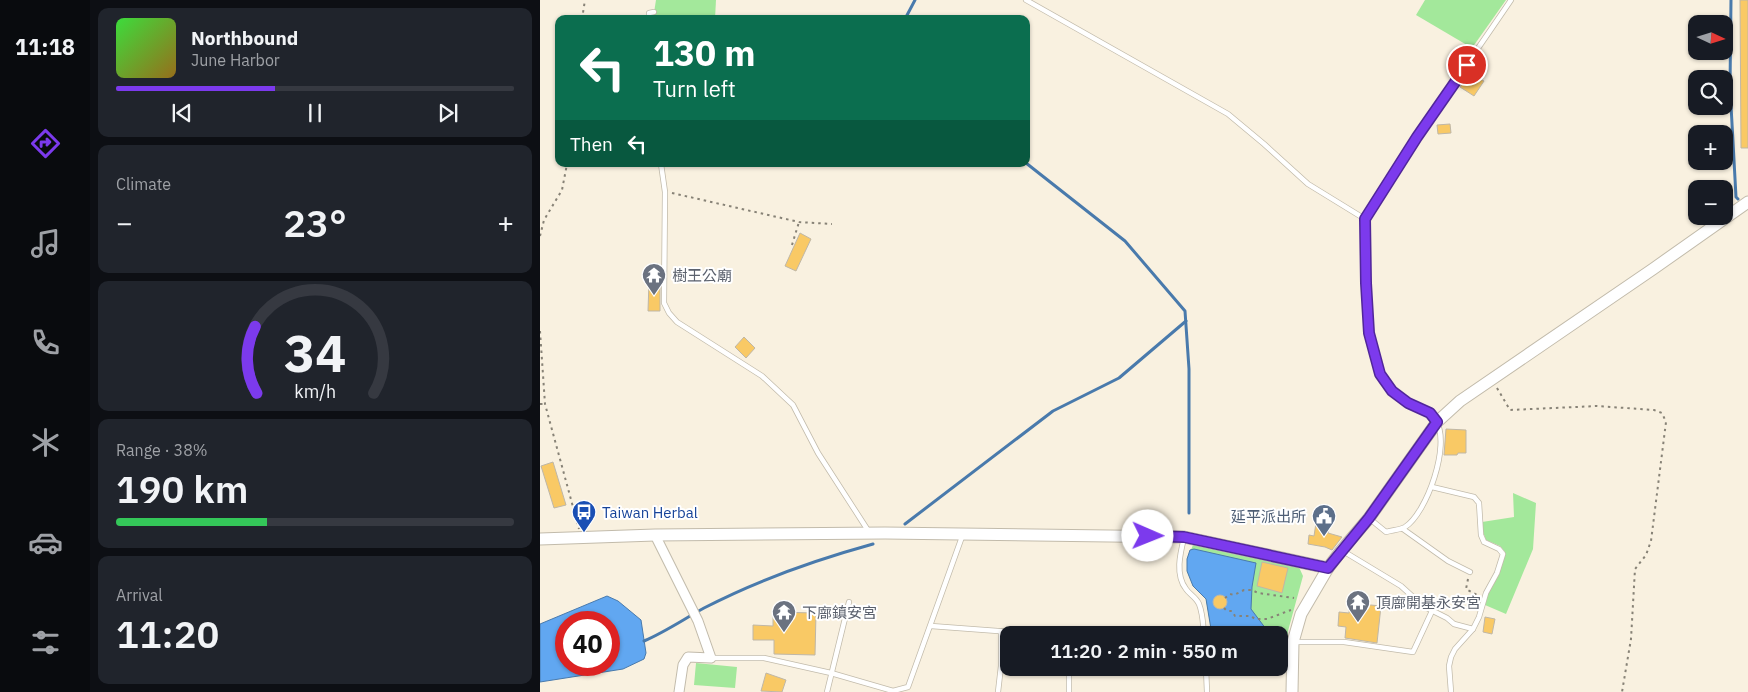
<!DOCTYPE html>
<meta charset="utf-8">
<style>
:root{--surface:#171b24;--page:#20242c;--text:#f1f3f6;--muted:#9ea1a6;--line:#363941;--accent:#7c3aed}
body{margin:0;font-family:"IBM Plex Sans","Noto Sans TC",sans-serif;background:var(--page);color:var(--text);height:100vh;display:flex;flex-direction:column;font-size:19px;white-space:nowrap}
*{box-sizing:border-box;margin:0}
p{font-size:16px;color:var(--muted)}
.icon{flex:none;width:28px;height:28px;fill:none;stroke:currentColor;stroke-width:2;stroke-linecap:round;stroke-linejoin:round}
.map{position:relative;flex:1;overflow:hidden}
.sheet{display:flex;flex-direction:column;gap:8px;padding:8px;background:#0d0f14;width:450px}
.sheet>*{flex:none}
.hud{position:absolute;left:15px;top:15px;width:475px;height:152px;border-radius:10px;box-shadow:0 1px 4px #0004;background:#0b6e4f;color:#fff;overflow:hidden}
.needle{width:32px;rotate:94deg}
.tools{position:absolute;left:1148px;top:15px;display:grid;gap:10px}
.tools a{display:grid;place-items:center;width:45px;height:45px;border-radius:10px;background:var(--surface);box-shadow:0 1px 4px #0004;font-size:25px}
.speed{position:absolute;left:15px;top:611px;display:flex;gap:10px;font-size:25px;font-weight:700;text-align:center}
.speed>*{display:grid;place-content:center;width:65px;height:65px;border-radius:50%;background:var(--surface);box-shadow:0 1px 4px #0004;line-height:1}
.speed .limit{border:8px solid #d22;background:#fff;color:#111}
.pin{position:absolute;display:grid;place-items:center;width:42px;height:42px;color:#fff;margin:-21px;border:2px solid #fff;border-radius:50%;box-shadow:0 1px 5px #0007}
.me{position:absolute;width:55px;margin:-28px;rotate:91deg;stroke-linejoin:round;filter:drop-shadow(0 0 4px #0008)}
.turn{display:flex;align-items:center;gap:18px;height:105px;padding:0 15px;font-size:22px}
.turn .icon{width:65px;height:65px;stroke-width:2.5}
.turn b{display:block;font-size:35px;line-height:42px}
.then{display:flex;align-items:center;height:48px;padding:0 15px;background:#0003;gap:10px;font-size:19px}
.big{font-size:38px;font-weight:600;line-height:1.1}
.sheet .widget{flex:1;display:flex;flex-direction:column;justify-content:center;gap:8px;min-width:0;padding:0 18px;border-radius:10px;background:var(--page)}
.sheet .dial{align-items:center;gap:0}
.dial svg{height:130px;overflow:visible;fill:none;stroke:var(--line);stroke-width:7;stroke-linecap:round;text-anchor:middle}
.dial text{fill:var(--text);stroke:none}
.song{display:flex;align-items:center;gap:15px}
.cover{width:60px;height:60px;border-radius:8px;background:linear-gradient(135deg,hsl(120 70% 55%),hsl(40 70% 35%))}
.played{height:5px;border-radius:2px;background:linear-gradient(90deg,var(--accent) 40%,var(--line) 40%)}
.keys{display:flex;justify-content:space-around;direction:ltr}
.heat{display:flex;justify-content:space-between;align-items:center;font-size:28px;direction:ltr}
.charge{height:8px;border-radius:4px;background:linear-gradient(90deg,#34c759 38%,var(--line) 0)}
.trip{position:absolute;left:460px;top:626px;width:288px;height:50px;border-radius:10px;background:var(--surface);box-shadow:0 1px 4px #0004;font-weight:600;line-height:50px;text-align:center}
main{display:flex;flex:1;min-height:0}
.tabs{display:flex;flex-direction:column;width:90px;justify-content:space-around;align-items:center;background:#090b0e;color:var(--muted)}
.tabs .icon{width:35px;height:35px}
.tabs .selected{color:var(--accent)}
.tabs b{font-size:22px;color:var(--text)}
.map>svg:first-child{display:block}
</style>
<main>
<nav class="tabs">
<b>11:18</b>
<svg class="icon selected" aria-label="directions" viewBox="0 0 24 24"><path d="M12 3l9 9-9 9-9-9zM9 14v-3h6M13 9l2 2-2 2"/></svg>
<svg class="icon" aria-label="music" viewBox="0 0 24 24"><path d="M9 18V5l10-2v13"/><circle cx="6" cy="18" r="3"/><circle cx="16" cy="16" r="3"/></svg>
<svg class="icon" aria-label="phone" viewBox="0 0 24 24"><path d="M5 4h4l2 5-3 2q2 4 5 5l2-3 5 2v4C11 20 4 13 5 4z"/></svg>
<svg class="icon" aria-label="climate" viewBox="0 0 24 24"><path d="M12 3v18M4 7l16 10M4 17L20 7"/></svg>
<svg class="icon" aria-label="car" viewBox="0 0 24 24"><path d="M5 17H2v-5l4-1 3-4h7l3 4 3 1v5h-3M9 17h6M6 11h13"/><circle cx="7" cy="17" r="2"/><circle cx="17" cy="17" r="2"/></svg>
<svg class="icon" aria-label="filters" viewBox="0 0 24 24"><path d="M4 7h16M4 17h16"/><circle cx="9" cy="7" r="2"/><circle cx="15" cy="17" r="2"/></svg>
</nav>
<section class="sheet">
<div class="widget">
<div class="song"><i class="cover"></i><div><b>Northbound</b><p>June Harbor</p></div></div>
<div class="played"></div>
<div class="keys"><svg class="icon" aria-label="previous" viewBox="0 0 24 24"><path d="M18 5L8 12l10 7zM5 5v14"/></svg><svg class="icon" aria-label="pause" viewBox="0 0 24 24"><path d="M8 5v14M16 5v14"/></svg><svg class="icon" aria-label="next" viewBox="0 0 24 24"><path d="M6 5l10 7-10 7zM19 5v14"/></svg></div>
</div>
<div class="widget"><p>Climate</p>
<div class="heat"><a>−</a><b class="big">23°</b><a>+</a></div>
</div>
<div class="widget dial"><svg viewBox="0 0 100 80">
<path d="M14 69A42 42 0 1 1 86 69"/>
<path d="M14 69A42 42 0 0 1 13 28" stroke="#7c3aed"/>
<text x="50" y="56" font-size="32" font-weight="700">34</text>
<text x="50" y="72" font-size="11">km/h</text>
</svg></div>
<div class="widget"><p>Range · 38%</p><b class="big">190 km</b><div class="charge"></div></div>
<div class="widget"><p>Arrival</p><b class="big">11:20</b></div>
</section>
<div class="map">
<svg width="1208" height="692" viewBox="0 0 1208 692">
<rect width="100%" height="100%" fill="#f9f1e0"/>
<!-- green -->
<g fill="#a3e89b">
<path d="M116 0H176L175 19H113Z"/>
<path d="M885 0H966L932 48 876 15Z"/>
<path d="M973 493 996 503 993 549 966 614 945 605 947 594 958 576 965 552 960 546 946 540 943 532 942 522 974 517Z"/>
<path d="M653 545 758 565 763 576 748 631 746 661H739V635H729L728 633 672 635 666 599 653 586 647 571V559Z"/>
<path d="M156 663 197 667 195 688 154 685Z"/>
</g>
<!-- water -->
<g fill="#61a7f1" stroke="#497aac" fill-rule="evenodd">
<path d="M654 549 716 563 712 587 711 609 729 633 672 635 666 599 653 586 647 571V559L650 550Z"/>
<path d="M67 596 78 601 101 620 106 653 104 659 83 669 0 682V624ZM26 622H69V665H26Z"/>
</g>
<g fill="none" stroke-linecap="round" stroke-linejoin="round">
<!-- stream -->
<g stroke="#497aac" stroke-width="3">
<path d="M1191 0 1190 87 1196 197 1198 199"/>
<path d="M365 19 375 0"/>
<path d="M486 163 585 241 645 311 649 369V513"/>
<path d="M365 524 513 411 579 378 646 321"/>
<path d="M104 641C125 632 144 619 164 608 218 580 275 560 333 544"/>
</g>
</g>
<!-- building -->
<g fill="#f9c965" stroke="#bfb7a7">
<path d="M1200 0H1208V148H1201Z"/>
<path d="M938 61 946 66 938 78 944 81 934 96 920 87Z"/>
<path d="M910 124 911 133 898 134 897 125Z"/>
<path d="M260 233 271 239 256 271 245 266Z"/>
<path d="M109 281H120V311H108Z"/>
<path d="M204 337 215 348 206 358 195 347Z"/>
<path d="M906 429 926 430V453H918L917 455H904Z"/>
<path d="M13 462 26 505 14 508 1 466Z"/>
<path d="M776 523 789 525 788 533 802 537 792 550 785 547 768 544 769 535 774 536Z"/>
<path d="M722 562 748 568 742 593 717 586Z"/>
<circle cx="680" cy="602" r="7"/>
<path d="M810 603 841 606 837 643 805 638 806 627 798 626 799 612 809 613Z"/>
<path d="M233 612 276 613 275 655 234 654V640H213V625L233 626Z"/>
<path d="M945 617 955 619 952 634 943 632Z"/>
<path d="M226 673 246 680 242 692 221 691Z"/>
</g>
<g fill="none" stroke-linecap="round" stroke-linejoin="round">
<!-- lane casing -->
<g stroke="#c2bbab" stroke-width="6">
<g id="lane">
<path d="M486 0 688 114 724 144 768 184 825 219"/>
<path d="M109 19V13L114 12"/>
<path d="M121 164 125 192 124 303 129 313 137 322 222 376 253 405 278 453 329 532"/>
<path d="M892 487 934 497 939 503 941 535 944 542 959 549 963 554 957 573 946 593 939 617 933 629 915 649 911 657 909 666 911 692"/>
<path d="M830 519 846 532C852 530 860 530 865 527 887 513 911 444 896 421 889 410 878 409 868 403 842 388 834 361 829 333 825 306 826 277 825 250 825 241 823 229 825 220 827 212 845 187 851 178 889 118 931 59 971 0"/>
<path d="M863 529 908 561 930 572"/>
<path d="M644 538C640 554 635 575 646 589 649 594 656 597 659 604 663 614 663 624 664 635"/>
<path d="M803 551 861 586 883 606 907 618 914 624 933 629"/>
<path d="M391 626 513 635"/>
<path d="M753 642H804L873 652 892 611"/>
<path d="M171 658H224L291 673 353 691 368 687 423 534"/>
<path d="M529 668V692"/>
<path d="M666 668 667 692"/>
<path d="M287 692 309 602"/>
<path d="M458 692 461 666V631"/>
</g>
</g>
<!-- street casing -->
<g stroke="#c2bbab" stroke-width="11">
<path id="street" d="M115 535 158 621 171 658 148 657 143 665 139 692"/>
</g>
<!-- secondary casing -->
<g stroke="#c2bbab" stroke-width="13">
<g id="secondary">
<path d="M0 539 115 535 345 533 644 537 788 568"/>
<path d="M752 692 753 642 761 614 788 568 801 551 829 518 897 422 920 401 1113 269 1208 202"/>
</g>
</g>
<!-- path -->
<g stroke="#878276" stroke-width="2" stroke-dasharray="2.5 4" stroke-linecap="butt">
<path d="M42 19 45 0"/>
<path d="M132 193 259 222 292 224"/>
<path d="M0 236 4 220 22 190 27 164"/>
<path d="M252 245 259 222"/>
<path d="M0 331 5 404 39 529"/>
<path d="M957 388 970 410 1057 406 1114 410 1122 413 1126 422 1111 541 1106 555 1095 569 1091 639 1082 692"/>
<path d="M0 404H5"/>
<path d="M928 579 926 589 939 596"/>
<path d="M685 598 690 594 694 595 704 590H712L718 593 754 598"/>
<path d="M684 608 687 611H692L695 616H711L715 619H727L751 610"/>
</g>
<!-- lane -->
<use href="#lane" stroke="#fff" stroke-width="4.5"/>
<!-- street -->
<use href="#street" stroke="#fff" stroke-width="9"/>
<!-- secondary -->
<use href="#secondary" stroke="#fff" stroke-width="11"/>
</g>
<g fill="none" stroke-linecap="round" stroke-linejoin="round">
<!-- route casing -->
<g stroke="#51269a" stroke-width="12">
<path id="route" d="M608 536 644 537 788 568 829 518 897 422 890 413 868 403 852 391 840 374 829 333 826 283 825 219 877 137 927 65"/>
</g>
<!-- route -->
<use href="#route" stroke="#7c3aed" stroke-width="9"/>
</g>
<!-- icons -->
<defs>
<g id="temple-pin" transform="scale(1.25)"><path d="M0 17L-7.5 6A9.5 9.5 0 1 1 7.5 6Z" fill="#6b7280" stroke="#fff"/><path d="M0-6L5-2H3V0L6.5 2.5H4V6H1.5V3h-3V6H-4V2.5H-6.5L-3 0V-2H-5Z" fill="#fff"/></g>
<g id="bus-pin" transform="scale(1.25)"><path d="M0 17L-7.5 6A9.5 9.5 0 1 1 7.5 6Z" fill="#1a4fb4" stroke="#fff"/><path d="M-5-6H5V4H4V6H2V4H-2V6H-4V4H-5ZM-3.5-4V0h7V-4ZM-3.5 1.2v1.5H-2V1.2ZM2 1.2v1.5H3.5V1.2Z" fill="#fff"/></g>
<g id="civic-pin" transform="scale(1.25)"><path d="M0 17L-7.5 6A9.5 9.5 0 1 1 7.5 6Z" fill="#5c6f8a" stroke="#fff"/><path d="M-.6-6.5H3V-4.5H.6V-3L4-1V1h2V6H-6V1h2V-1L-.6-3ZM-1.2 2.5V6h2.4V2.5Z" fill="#fff"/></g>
</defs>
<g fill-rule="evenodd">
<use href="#temple-pin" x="114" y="275"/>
<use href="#bus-pin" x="44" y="512"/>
<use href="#civic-pin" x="784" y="516"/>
<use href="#temple-pin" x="818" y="602"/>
<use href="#temple-pin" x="244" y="612"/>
</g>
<g text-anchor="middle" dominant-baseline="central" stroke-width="4" stroke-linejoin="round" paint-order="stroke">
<!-- worship labels -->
<g font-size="15" fill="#5b616d" stroke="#fff" text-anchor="start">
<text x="132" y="275">樹王公廟</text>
<text x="836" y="602">頂廍開基永安宮</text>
<text x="262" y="612">下廍鎮安宮</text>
</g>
<!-- transit labels -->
<g font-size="15" fill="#164399" stroke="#fff" text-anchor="start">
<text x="62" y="512">Taiwan Herbal</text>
</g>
<!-- service labels -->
<g font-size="15" fill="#4e5e75" stroke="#fff" text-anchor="end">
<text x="766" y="516">延平派出所</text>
</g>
</g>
</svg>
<div class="tools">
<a><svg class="needle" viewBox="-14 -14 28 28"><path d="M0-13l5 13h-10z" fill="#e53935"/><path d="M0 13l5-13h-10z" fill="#9ea1a6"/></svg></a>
<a><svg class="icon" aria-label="search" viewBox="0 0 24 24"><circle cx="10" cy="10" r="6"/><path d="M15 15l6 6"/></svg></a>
<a>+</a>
<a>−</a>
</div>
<div class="speed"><div class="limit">40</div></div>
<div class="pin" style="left:927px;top:65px;background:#d93025"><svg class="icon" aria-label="arrive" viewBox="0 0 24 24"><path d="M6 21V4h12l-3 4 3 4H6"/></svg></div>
<svg class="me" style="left:608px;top:536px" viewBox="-20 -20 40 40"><circle r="19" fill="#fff"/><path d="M0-13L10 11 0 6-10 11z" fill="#7c3aed"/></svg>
<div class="trip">11:20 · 2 min · 550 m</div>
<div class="hud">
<div class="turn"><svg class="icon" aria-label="left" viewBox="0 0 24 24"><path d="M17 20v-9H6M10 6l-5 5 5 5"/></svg><div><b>130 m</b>Turn left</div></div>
<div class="then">Then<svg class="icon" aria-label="left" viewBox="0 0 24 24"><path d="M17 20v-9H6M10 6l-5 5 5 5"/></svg></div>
</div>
</div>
</main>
